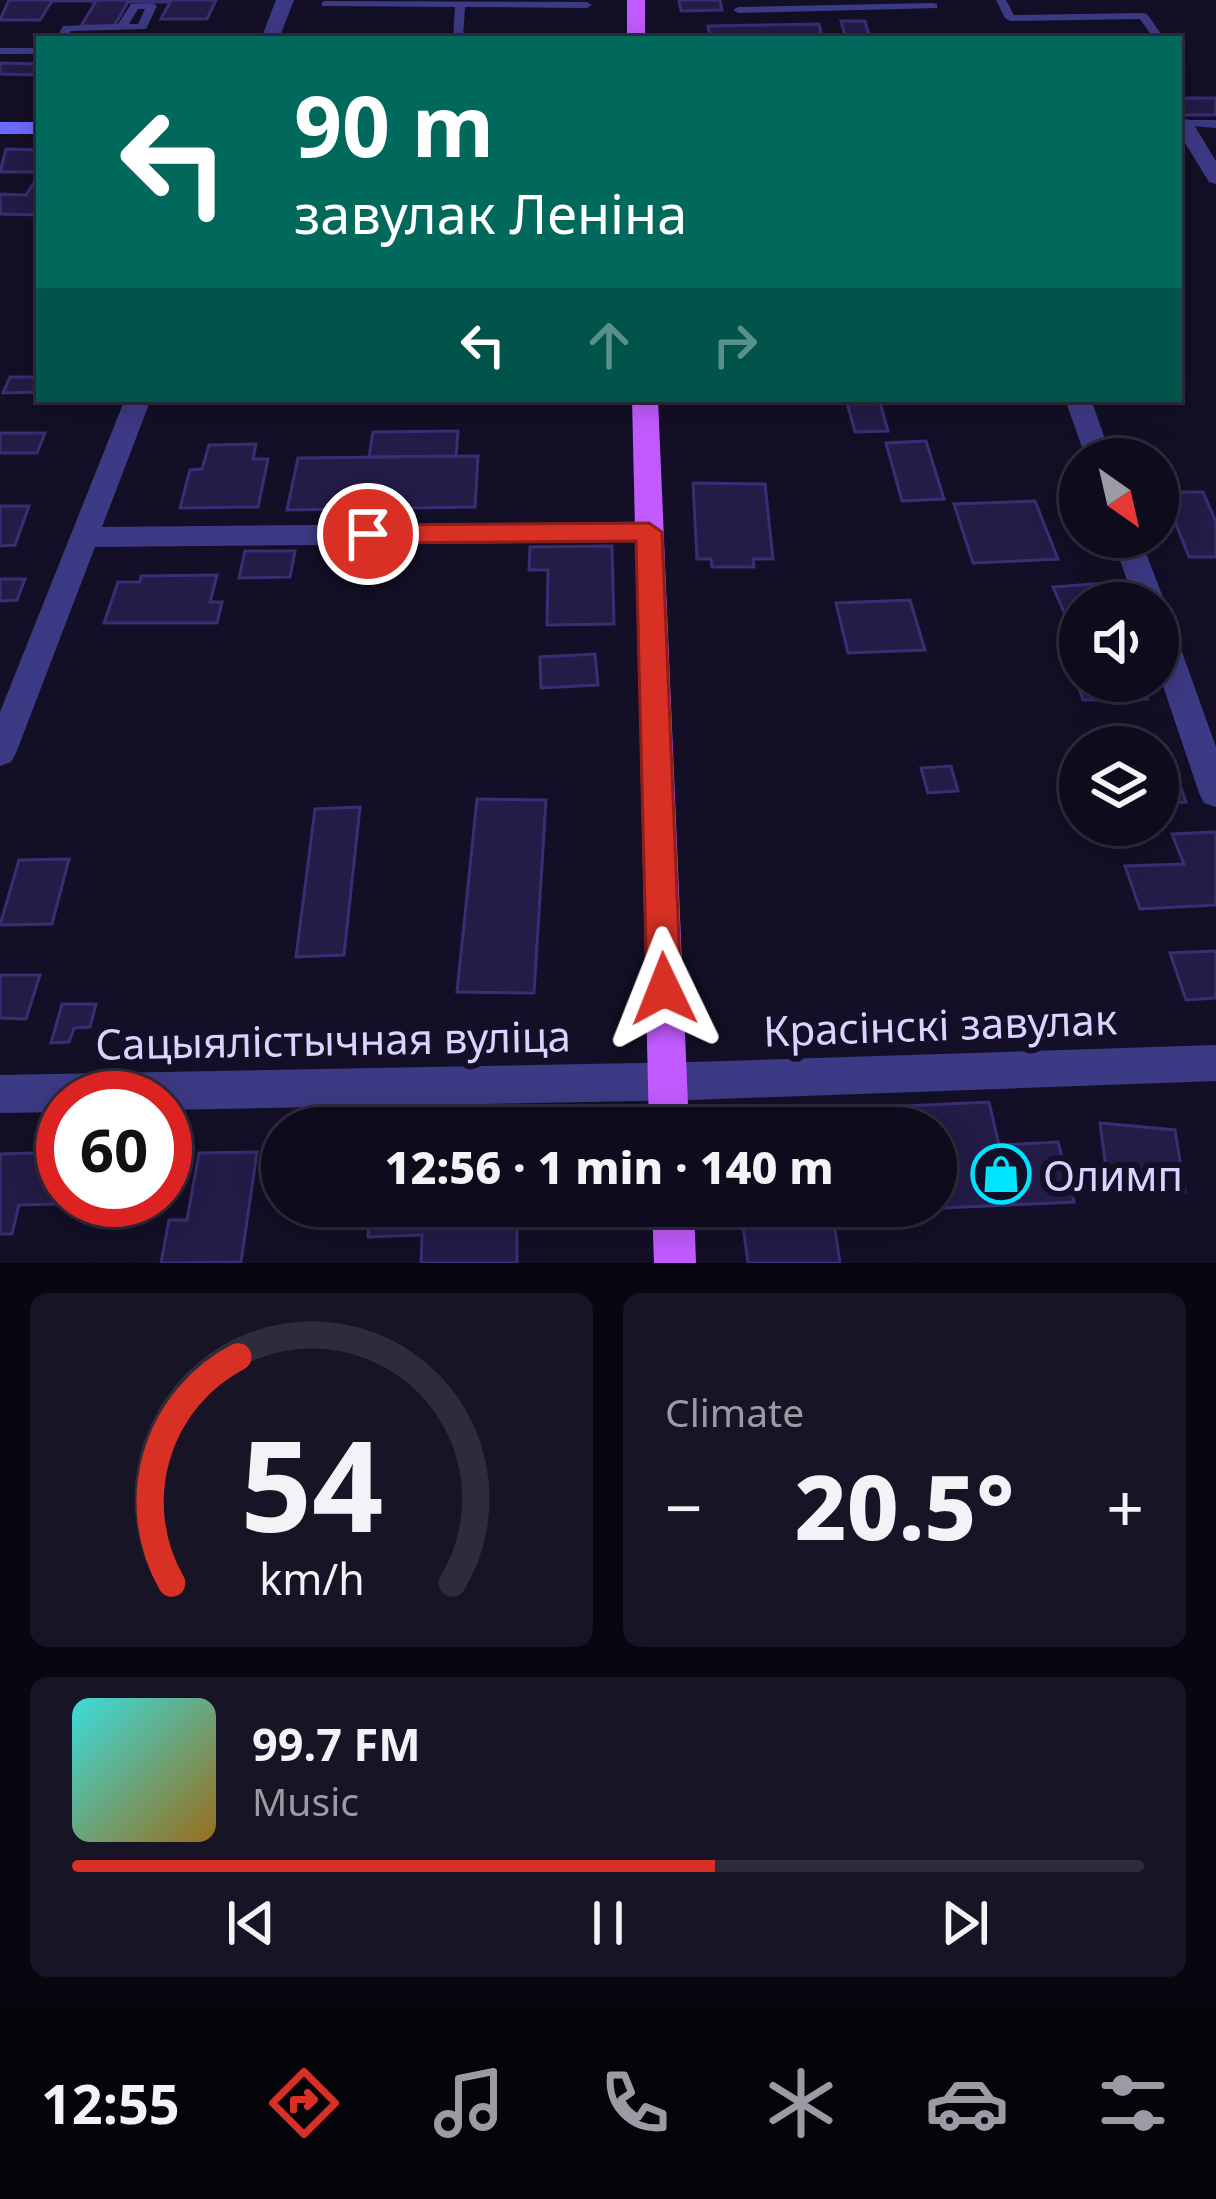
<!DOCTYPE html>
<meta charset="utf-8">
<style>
:root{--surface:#0e0b1c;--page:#171425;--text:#f1f3f6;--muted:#9b9ba3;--line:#2e2b3b;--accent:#d93025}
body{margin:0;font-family:"Noto Sans",sans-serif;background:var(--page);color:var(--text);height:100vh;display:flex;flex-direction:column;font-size:45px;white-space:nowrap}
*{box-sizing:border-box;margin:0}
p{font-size:39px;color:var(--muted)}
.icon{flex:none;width:66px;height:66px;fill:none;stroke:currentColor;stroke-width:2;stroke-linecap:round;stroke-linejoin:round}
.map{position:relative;height:1263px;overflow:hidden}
.panel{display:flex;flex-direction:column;gap:30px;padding:30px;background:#08060f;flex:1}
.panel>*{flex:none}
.guide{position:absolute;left:36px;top:36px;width:1146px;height:366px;border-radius:0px;box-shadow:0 6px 30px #0003,0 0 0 3px var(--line);background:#00695c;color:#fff;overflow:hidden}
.needle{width:78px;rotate:146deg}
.tools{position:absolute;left:1059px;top:438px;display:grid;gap:24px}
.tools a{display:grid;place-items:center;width:120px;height:120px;border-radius:50%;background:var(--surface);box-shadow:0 6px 30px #0003,0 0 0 3px var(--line);font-size:60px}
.speed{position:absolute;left:36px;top:1071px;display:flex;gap:24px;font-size:60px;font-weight:700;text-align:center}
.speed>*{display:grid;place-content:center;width:156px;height:156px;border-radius:50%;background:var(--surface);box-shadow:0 6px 30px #0003,0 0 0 3px var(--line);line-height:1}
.speed .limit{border:18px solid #d22;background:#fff;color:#111}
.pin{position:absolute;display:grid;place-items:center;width:102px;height:102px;color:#fff;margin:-51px;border:6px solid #fff;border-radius:50%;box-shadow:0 3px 12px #0007}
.me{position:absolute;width:132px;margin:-66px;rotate:358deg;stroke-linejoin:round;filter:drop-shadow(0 0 9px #0008)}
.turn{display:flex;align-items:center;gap:42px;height:252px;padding:0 60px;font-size:54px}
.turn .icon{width:156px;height:156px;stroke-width:2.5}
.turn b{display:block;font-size:84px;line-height:102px}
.lanes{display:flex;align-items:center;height:114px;padding:0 60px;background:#0003;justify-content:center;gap:60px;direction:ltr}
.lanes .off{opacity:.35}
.big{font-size:90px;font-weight:800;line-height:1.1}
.panel .widget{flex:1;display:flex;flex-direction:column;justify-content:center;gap:18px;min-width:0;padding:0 42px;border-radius:18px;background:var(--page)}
.panel .dial{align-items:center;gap:0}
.dial svg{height:312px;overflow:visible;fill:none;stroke:var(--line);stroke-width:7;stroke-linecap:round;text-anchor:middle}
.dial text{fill:var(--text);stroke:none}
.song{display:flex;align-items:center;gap:36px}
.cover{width:144px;height:144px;border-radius:18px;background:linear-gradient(135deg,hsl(180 70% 55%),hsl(40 70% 35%))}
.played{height:12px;border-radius:6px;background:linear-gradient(90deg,var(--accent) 60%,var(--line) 60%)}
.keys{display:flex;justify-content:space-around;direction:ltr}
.heat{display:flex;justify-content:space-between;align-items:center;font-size:66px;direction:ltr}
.panel .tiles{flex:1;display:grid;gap:30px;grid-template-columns:1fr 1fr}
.widget:last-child{grid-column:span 2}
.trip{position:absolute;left:261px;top:1107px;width:696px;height:120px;border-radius:60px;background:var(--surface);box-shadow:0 6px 30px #0003,0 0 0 3px var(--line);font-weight:800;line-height:120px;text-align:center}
.menu{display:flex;height:192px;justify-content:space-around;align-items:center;background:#06040b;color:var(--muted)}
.menu .icon{width:84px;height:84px}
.menu .on{color:var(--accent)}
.menu b{font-size:54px;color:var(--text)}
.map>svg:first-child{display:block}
</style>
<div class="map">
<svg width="1216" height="1263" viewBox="0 0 1216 1263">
<rect width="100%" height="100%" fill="#130f26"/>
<!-- building -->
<g fill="#241b47" stroke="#3b2d73" stroke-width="3">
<path d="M9 0H216L207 19H161L170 2H128L114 26H81L96 1H52L40 20H0Z"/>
<path d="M679 0H720L722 10 681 11Z"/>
<path d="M841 21H865L870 39H846Z"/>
<path d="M819 24 822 36 710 37 708 26Z"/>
<path d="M0 63 39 64V75L0 74Z"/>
<rect x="1179" y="98" width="37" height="17"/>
<path d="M6 149 39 150V172H0Z"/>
<path d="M39 175V215L0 214V194L26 195Z"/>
<path d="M10 377H39V392L3 393Z"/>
<path d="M846 399H879L888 431 855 432Z"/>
<path d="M458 431 456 456 369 457 373 432Z"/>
<path d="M0 433H45L37 453H0Z"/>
<path d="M926 441 944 499 902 501 886 443Z"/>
<path d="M256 444 253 459H268L258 507 180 508 190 470 202 469 209 445Z"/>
<path d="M478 456 475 507 287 510 298 458Z"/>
<path d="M693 483 765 484 773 559H753L754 567H712L711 559H697Z"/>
<path d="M1163 492H1203L1216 522V557H1189Z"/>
<path d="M1035 501 1058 559 973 563 954 504Z"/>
<path d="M0 506H29L15 545 0 546Z"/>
<path d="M612 546 614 624 547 625 548 570H529L530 547Z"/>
<path d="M245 551H295L290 577 239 578Z"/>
<path d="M217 575 210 602H222L217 623H104L118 582H140L141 576Z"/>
<path d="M0 579H25L17 600 0 601Z"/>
<path d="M1118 582 1130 603H1080V610L1064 612 1053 587Z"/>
<path d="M910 600 925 650 848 653 836 603Z"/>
<path d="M595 654 598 685 541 688 540 657Z"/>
<path d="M1068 655H1080V681H1141L1147 699 1083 700Z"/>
<path d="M1166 746 1186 802 1158 803V747H1117Z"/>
<path d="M951 766 958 791 928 793 921 768Z"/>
<path d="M477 799 546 800 534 993 457 992Z"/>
<path d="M360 807 344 955 296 957 315 809Z"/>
<path d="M1216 832V905L1140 909 1125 866 1184 864 1172 834Z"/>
<path d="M69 859 52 924 0 925 19 860Z"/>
<path d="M1216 951V998L1186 1000 1170 953Z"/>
<path d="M0 975H40L26 1019 0 1018Z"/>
<path d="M62 1004H96L90 1027 74 1028 69 1042 51 1043Z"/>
<path d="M989 1102 999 1145 1058 1142 1074 1202 902 1210 901 1206H936V1128H887L883 1107Z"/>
<path d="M1100 1123 1175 1130 1185 1192 1108 1184Z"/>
<path d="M63 1152V1200L90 1203 19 1205 12 1234H0V1154Z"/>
<path d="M257 1152 241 1262 161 1263 169 1220H187L199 1153Z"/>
<path d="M370 1206H517V1263H421L422 1235 368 1237Z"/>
<path d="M834 1223 840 1263H748L743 1227Z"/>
</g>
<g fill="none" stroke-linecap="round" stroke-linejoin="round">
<!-- service -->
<g fill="#3d3a85" fill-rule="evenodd">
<path d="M996 0H1006L1014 15 1143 13 1147 14 1164 38 1154 39 1140 19 1010 21 1005 18Z"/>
<path d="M326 1 587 2 592 5 587 8 465 7 463 39H453L455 7 322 6V2Z"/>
<path d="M152 3 157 6 146 29 71 31 66 39H56L63 26 118 24 131 4ZM138 9H145L138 24H129Z"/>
<path d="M933 3 937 4V8L738 13 733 10 738 7Z"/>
<rect x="0" y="48" width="39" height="6"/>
<path d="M1216 120V128L1179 125 1184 120Z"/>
</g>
<!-- minor -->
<g fill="#3d3a85" fill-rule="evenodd">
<path d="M276 0H294L279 39H261Z"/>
<path d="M1179 118 1191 120 1216 161V184L1209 182 1179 133Z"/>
<path d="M125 399H151L102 527 649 522 663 532 649 542 95 547 16 753 11 762 0 766V712Z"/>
<path d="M1065 399H1091L1112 459H1086Z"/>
<path d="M1112 537H1140L1165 603 1160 611 1158 603H1135Z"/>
<path d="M1158 616 1169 619 1173 627 1216 747V807L1204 803 1199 793 1158 671Z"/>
<path d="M1216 1045V1081L691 1100 165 1110V1098H63V1112L0 1113V1075L691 1062Z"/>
</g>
<!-- secondary -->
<rect fill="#6f6bff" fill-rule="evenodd" x="0" y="122" width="39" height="12"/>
<!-- primary -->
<g fill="#c25bff" fill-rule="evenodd">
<rect x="627" y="0" width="18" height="39"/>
<path d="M632 399H658L689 1128H649Z"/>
<path d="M652 1206H694L696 1263H654Z"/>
</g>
</g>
<!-- route -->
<path fill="#d93025" stroke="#8d1f18" stroke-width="3" d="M649 523 662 532 681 989 676 1000 664 1005 652 1000 647 989 636 541 368 543 355 534 368 525Z"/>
<!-- icons -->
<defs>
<g id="shop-ring" transform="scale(3)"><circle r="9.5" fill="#130f26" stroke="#00e5ff" stroke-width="1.5"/><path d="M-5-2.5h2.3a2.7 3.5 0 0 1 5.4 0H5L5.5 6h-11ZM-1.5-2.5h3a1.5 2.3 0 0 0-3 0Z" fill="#00e5ff"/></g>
</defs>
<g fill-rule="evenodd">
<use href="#shop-ring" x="1001" y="1174"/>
</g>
<g text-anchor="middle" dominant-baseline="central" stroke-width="12" stroke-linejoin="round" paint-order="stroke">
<!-- near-street labels -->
<g font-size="42" fill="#d9d4ff" stroke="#130f26">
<text transform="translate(940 1024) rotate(-2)">Красінскі завулак</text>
<text transform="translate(333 1039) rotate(-1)">Сацыялістычная вуліца</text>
</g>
<!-- near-poi labels -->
<g font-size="42" fill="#d9d4ff" stroke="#130f26" text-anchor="start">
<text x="1043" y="1174">Олимп</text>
</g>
</g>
</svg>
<div class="tools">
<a><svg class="needle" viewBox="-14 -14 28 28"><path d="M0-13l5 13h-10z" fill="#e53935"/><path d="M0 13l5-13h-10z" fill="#9b9ba3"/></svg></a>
<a><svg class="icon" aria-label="sound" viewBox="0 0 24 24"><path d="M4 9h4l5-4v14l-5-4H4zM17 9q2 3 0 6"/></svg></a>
<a><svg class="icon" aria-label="layers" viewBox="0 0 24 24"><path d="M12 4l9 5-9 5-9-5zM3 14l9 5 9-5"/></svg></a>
</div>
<div class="speed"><div class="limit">60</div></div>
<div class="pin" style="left:368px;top:534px;background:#d93025"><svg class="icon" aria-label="arrive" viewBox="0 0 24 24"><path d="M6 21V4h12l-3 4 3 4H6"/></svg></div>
<svg class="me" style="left:664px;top:989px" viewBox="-20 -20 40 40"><path d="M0-17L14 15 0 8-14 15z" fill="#d93025" stroke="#fff" stroke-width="4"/></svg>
<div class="trip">12:56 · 1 min · 140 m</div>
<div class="guide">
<div class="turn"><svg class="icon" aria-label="left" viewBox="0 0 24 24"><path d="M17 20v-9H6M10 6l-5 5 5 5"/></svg><div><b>90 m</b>завулак Леніна</div></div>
<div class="lanes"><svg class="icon" aria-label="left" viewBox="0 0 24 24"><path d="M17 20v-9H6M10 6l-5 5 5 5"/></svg><svg class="icon off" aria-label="ahead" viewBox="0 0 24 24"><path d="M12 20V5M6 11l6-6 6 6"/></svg><svg class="icon off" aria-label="right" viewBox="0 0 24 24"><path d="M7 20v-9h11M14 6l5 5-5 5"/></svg></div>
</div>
</div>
<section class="panel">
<div class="tiles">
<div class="widget dial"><svg viewBox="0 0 100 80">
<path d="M14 69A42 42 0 1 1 86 69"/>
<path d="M14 69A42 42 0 0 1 31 11" stroke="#d93025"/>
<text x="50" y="56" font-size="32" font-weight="700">54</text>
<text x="50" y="72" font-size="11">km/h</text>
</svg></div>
<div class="widget"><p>Climate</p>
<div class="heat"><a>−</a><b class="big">20.5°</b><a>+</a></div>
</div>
<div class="widget">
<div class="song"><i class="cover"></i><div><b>99.7 FM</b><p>Music</p></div></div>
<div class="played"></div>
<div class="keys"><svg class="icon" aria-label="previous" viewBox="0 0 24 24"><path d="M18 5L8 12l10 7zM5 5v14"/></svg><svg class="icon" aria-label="pause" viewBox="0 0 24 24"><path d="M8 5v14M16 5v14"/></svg><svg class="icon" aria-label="next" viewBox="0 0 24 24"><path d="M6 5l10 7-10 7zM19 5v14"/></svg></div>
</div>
</div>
</section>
<nav class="menu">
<b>12:55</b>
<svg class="icon on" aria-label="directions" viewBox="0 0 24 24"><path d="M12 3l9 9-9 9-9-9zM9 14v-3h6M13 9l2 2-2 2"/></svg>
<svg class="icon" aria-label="music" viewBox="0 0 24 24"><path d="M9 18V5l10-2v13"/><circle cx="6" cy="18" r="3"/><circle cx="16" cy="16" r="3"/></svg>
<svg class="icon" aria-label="phone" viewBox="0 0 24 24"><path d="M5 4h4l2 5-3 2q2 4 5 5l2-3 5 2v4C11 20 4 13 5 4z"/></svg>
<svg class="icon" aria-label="climate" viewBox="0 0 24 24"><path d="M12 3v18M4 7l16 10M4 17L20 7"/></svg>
<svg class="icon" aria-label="car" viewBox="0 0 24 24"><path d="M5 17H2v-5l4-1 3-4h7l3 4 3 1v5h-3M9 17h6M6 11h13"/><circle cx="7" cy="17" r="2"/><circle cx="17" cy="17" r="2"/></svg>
<svg class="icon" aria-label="filters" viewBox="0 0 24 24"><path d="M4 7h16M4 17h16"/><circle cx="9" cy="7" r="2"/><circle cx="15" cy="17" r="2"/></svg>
</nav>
